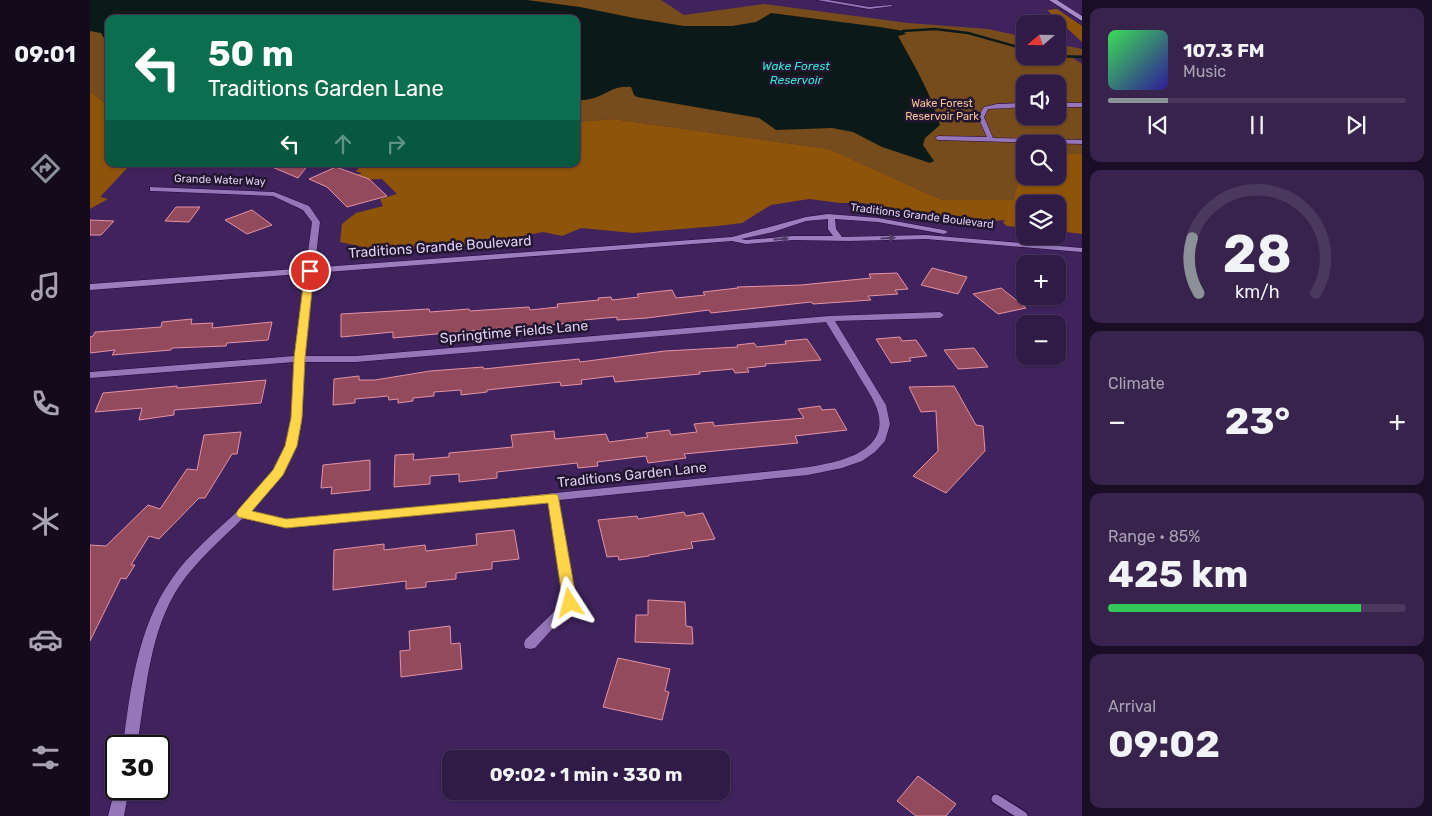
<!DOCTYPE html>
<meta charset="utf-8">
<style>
:root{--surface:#301a46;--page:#38234d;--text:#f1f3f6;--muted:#a8a1b3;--line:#4b385f;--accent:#8c9099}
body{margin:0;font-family:Rubik,sans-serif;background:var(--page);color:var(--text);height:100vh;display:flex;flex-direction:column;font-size:19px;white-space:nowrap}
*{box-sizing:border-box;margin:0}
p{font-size:16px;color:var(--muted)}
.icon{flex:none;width:28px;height:28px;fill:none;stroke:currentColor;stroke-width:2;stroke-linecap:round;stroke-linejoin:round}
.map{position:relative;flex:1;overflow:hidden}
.side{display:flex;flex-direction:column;gap:8px;padding:8px;background:#1a0e26;width:350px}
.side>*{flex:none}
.guide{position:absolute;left:15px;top:15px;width:475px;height:152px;border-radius:10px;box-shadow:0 1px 4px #0004,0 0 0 1px var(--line);background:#0b6e4f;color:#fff;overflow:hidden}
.needle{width:32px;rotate:250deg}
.fabs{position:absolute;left:926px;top:15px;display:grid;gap:10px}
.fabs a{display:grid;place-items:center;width:50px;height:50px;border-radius:10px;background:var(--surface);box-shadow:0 1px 4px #0004,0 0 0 1px var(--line);font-size:25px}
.speed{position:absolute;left:15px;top:735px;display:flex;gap:10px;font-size:25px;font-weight:700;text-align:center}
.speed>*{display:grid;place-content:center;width:65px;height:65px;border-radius:50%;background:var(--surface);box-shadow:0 1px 4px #0004,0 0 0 1px var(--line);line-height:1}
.speed .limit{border:2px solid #111;border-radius:8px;background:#fff;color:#111}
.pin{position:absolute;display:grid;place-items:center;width:42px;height:42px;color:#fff;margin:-21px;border:2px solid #fff;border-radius:50%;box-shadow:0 1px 5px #0007}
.me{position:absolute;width:55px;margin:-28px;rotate:351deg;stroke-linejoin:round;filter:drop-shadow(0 0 4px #0008)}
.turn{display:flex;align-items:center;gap:18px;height:105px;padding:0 20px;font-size:22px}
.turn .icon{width:65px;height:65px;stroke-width:2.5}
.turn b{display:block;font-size:35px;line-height:42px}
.lanes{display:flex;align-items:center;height:48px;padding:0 20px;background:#0003;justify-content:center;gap:25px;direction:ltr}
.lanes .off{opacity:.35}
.big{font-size:38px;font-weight:700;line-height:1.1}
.side .tile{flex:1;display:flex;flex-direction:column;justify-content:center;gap:8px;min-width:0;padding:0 18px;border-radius:10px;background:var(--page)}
.side .dial{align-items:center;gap:0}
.dial svg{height:130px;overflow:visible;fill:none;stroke:var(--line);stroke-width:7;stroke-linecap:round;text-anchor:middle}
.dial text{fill:var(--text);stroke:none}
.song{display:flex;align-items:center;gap:15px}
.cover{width:60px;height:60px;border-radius:8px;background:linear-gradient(135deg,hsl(130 70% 55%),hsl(250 70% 35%))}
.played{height:5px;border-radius:2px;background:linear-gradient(90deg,var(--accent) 20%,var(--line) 20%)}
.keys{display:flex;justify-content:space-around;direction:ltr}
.heat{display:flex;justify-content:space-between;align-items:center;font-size:28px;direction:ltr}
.charge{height:8px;border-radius:4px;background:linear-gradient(90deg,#34c759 85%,var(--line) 0)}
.trip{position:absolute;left:352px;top:750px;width:288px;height:50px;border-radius:10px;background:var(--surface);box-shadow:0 1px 4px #0004,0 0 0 1px var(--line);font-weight:700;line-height:50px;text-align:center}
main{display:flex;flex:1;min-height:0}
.tabs{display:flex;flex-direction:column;width:90px;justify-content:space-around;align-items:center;background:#130a1c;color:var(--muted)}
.tabs .icon{width:35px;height:35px}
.tabs .on{color:var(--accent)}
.tabs b{font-size:22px;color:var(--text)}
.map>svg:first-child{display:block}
</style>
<main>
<nav class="tabs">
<b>09:01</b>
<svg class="icon on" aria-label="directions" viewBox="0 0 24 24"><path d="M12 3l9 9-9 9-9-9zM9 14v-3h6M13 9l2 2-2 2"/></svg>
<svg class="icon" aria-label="music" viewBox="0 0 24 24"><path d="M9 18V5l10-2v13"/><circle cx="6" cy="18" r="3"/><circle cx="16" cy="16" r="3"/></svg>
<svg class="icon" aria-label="phone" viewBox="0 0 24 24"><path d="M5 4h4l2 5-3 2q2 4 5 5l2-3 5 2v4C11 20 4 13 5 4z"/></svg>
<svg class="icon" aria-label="climate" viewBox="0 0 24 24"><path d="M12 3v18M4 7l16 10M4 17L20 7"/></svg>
<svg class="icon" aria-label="car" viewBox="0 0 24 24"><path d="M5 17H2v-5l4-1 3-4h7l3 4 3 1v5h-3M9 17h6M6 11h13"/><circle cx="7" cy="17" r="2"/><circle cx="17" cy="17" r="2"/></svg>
<svg class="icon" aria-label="filters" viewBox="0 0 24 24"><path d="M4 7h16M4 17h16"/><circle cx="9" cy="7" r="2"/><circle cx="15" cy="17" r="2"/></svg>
</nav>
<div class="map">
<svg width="992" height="816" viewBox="0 0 992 816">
<rect width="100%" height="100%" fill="#40235d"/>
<!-- green -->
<path fill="#774c1c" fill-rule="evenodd" d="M0 0H571L594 15 674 4 818 23 898 29 935 37V56H968V44L992 49V55L980 56 992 64V154H968V144H935V160L923 200H852L739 149 523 119 486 122V19H19V107L0 91ZM935 84H968V116H935Z"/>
<!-- forest -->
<g fill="#8e5409">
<path d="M967 9 992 26V42L957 10Z"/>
<path d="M0 91 19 107V164H44L40 165 10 197 18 199 0 209Z"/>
<path d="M523 119 739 149 852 200H923L935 160V176H968V154H992V234L968 231V204H935V228L917 226 913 223 915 220 891 222 882 218 880 222 772 203H750L719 199 681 205 652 223 628 226 543 233 491 228 472 236 453 232 393 244 292 251 250 242 252 224 266 213 293 206 290 199 307 194 292 179 270 180 262 177 272 173 265 171 269 169 256 164H486V122Z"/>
</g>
<!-- water -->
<path fill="#0b1a18" d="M0 0H437L490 7 544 18 594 26H642L666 22 681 13 790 27 813 31 816 34 808 36C824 65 841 93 850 125L835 138 833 145 844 161 840 163 792 147 763 132 742 128 686 130 669 118 547 97 544 95 541 87C517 85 513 102 486 100V19H19V38H14L11 33 0 31Z"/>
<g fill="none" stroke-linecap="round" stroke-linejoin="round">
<!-- stream -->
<g stroke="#0b1a18" stroke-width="2.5">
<path d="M813 31 845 29 878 33 935 49"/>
<path d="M968 56 992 57"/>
</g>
</g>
<!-- building -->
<g fill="#944a5d" stroke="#e492a5">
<path d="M175 164H219L208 178Z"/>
<path d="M246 167 279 179 297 196 257 207 237 187 219 179Z"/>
<path d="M86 207H110L99 222 75 221Z"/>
<path d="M162 210 182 225 157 234 135 220Z"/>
<path d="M0 220 24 221 11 235H0Z"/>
<path d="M842 268 877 277 868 294 831 285Z"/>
<path d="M807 273 818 289 805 290 808 294 778 296 781 300 723 304 721 302 621 313 619 310 557 318 527 320V317L494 320 495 322 411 329V328L303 338V332L251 337V314L339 309 340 312 379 309 380 311 439 307 440 310 468 307 467 304 509 300 508 298 521 297 522 300 549 297 547 294 582 290 586 298 615 295 613 292 648 288 647 287 711 285 781 278 779 274Z"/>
<path d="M911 288 930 303 936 308 908 314 883 294Z"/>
<path d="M102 319 101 324 123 323 122 328 182 322 178 340 137 343 136 346 82 348 81 350 22 355 25 350 0 353V337L3 336 5 332 71 327 72 322Z"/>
<path d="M810 337 812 341 826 340 837 356 819 358 821 361 801 363 786 339Z"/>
<path d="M717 339 731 360 675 364 676 366 657 368 659 372 645 373 643 369 609 372 610 374 525 382 523 376 491 380 492 384 471 386 470 382 397 390V392L371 395V390L344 392V396L323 398V401L308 403V399L299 400 298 396 265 399V403L243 405 244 379 269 376V380H285L340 371 393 367 394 369 489 359 490 362 575 351 648 347 647 345 664 343 667 347 696 344 695 341Z"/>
<path d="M884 348 898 367 868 369 854 350Z"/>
<path d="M176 380 171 403 84 410V415L49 420 52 408 5 412 13 393 87 386V388Z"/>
<path d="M864 386 886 425 893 426 895 451 856 493 823 476 848 451 846 411 831 412 819 387Z"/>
<path d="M730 406 732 410 745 409 757 430 705 436 708 443 594 454 596 458 558 463 556 456 507 462 508 466 488 468 487 463 407 472V478L369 482V474L340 476V484L304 487 305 455 324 454 323 460 359 457V453L423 447 421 435 464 431 465 439 516 434 519 442 558 437 556 433 579 430 581 435 607 432 604 424 623 422 624 426 714 418 708 409Z"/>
<path d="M151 432 147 454H142L115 498H109L69 539 59 536 41 565H45L36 579 31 578 0 641V545L16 546 58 505 70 509 97 469 107 470 114 435Z"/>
<path d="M280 460V490L241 494 242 487 231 488 233 465Z"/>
<path d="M594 512 596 516 613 513 625 539 601 542 603 548 559 555V556L529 560 528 556 517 557 508 520 547 516 548 519Z"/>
<path d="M424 530 429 559 402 562V569L366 573V579L336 582V587L316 589V581L243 590 244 550 294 544V550L335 545 336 551 387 545 386 534Z"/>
<path d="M558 600 595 602 596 626 602 627 603 644 545 642 546 615H558Z"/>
<path d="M360 626 361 644 370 643 372 669 311 677 310 651 320 650 319 631Z"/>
<path d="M528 658 580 669 575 691 579 692 572 720 513 707Z"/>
<path d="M828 776 866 804 856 816H826L807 801Z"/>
</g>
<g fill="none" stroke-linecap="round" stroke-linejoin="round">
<!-- service casing -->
<g stroke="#270641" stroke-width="11">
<path id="service" d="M906 799 933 816"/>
</g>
<!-- minor casing -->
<g stroke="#270641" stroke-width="1">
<g id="minor">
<path d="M727 0H738L779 7 801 5 803 6 779 9Z"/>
<path d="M935 103V107L898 109 894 117 903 138 992 140V144L848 140 845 138 848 136 897 137 888 117 894 107 907 104Z"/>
<rect x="968" y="103" width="24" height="4"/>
<path d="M60 187 184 192 219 206 230 222 214 356H266L739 316 850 312 854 315 850 318 745 321 796 405 800 424 795 441 785 452 772 461 752 468 718 475 469 500 486 603 445 648 440 649 435 648 434 644 435 640 474 602 458 502 209 527 185 526 153 518C131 540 108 559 90 585 59 631 56 693 47 746H33C40 690 48 627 81 580 115 529 181 499 198 437 205 413 203 387 204 362L0 378V372L204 356 222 222 213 210 183 196 63 191H60ZM736 322C747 340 759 359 770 378 775 386 781 395 785 404 808 456 737 465 703 469L209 519 185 518 160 512C183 489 205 461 211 427 214 406 213 384 214 362H266Z"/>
<path d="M26 785V789H39L34 816H18Z"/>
</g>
</g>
<!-- secondary casing -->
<g stroke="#270641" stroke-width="1">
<path id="secondary" d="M738 214 788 218 854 230 858 232 854 234 788 222 745 219 746 229 752 237 836 235 992 248V252L836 239 759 241 703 240 656 244 642 241 0 290V284L642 237 716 217ZM738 219V229L743 236H703L656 240 651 239 683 232 716 221Z"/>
</g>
<!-- trunk casing -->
<g stroke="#270641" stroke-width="1">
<path id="trunk" d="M959 0H967L992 16V21Z"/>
</g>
<!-- service -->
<use href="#service" stroke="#9576b8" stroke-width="9"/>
<!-- minor -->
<use href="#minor" fill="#9576b8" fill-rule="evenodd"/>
<!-- secondary -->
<use href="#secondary" fill="#9c7ebe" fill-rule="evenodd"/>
<!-- trunk -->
<use href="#trunk" fill="#a68ac8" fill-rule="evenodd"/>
</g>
<!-- one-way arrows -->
<defs><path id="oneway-solid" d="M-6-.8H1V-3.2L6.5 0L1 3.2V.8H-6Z" transform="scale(1.25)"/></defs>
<g fill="#523f68">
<use href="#oneway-solid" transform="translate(798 238) rotate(-4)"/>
<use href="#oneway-solid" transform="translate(691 239) rotate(-4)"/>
</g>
<!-- route -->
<path fill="#ffd54a" stroke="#a68a30" d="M220 268 224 271 215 358 212 418 207 446 193 475 162 511 196 519 463 494 468 495 487 603 485 607 480 609 475 607 473 603 458 503 196 528 148 517 146 514 148 510 183 470 195 446 201 418 204 358 215 271Z"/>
<g text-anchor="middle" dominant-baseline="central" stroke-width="5" stroke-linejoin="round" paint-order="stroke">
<!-- far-park labels -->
<g font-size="11" fill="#f5c394" stroke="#21152f">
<text x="852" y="103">Wake Forest<tspan x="852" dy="13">Reservoir Park</tspan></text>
</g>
<!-- far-street labels -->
<g font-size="11" fill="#decff3" stroke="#21152f">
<text transform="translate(130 180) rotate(2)">Grande Water Way</text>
<text transform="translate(832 216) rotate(7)">Traditions Grande Boulevard</text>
</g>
<!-- far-water labels -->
<g font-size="12" font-style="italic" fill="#33e7d6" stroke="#21152f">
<text x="706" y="66">Wake Forest<tspan x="706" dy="14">Reservoir</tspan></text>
</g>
<!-- street labels -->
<g font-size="14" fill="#decff3" stroke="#21152f">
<text transform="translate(350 247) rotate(-4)">Traditions Grande Boulevard</text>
<text transform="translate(424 332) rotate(-5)">Springtime Fields Lane</text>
<text transform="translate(542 475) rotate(-6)">Traditions Garden Lane</text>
</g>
</g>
</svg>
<div class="fabs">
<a><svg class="needle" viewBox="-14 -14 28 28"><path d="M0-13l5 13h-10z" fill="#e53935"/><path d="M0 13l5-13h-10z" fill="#a8a1b3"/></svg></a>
<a><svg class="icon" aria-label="sound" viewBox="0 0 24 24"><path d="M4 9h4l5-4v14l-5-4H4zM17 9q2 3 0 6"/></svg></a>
<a><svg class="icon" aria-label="search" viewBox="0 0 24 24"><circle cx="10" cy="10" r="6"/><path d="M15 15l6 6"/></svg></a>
<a><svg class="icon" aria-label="layers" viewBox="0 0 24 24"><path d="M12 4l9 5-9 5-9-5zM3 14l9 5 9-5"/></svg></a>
<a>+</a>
<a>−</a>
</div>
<div class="speed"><div class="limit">30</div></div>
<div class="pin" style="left:220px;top:271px;background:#d93025"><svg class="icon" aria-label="arrive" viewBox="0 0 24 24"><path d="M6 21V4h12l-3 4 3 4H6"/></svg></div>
<svg class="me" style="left:480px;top:603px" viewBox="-20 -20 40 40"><path d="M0-17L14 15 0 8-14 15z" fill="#ffd54a" stroke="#fff" stroke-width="4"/></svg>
<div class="trip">09:02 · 1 min · 330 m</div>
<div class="guide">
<div class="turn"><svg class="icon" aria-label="left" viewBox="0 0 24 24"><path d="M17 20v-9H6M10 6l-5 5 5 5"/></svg><div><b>50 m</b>Traditions Garden Lane</div></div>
<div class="lanes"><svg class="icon" aria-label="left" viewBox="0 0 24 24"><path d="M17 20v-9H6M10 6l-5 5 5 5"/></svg><svg class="icon off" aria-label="ahead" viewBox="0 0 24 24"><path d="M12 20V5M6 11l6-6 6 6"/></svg><svg class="icon off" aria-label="right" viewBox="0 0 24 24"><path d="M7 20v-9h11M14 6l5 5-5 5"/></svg></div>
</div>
</div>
<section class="side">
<div class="tile">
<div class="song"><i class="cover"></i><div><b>107.3 FM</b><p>Music</p></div></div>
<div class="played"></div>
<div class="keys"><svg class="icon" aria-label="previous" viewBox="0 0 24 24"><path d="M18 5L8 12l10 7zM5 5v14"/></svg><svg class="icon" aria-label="pause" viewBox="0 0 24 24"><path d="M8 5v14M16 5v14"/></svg><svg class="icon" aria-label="next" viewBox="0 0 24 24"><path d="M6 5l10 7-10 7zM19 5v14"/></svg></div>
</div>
<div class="tile dial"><svg viewBox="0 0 100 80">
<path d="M14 69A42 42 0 1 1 86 69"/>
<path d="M14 69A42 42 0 0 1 10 35" stroke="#8c9099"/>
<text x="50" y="56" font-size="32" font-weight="700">28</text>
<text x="50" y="72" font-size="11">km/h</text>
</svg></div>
<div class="tile"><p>Climate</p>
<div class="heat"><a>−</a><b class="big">23°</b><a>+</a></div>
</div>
<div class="tile"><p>Range · 85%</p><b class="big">425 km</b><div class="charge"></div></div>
<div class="tile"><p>Arrival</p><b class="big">09:02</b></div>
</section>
</main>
